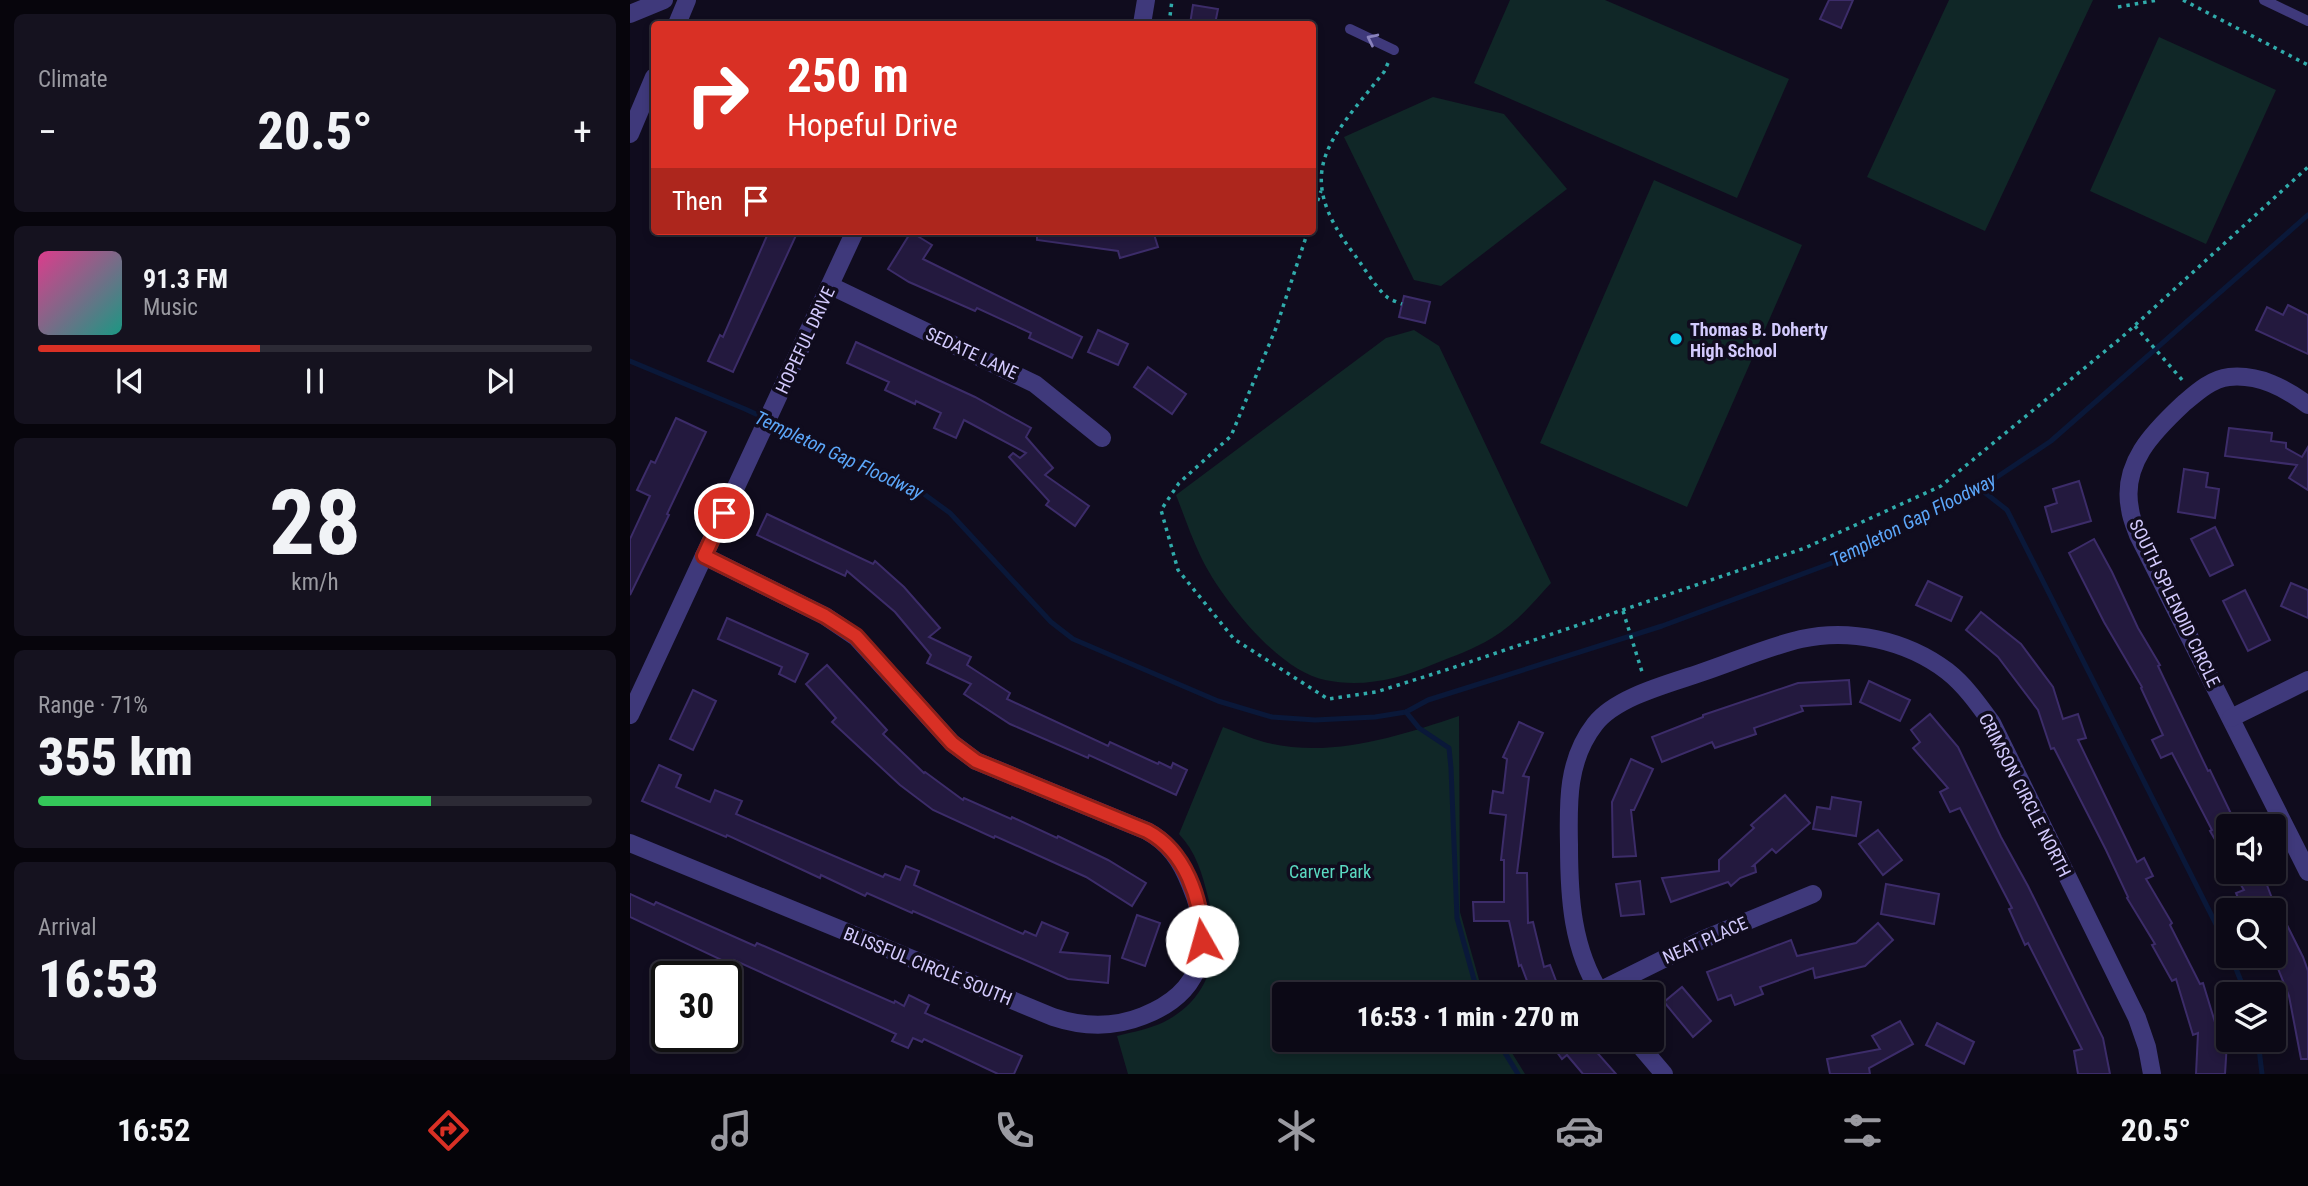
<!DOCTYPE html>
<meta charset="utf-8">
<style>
:root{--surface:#0c0916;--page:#15121f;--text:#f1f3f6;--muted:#9a9aa1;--line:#2c2a35;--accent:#d93025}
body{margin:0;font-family:"Roboto Condensed",sans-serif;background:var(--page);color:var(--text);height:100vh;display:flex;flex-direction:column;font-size:26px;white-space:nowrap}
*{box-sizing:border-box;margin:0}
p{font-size:23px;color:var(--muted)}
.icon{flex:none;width:38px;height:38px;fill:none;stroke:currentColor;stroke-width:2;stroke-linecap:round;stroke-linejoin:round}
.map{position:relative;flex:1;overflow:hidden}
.panel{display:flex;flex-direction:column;gap:14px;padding:14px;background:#07050c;width:630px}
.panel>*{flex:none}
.top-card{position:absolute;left:21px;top:21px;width:665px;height:214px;border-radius:7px;box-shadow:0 4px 10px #0003,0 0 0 2px var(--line);background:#d93025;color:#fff;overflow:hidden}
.fabs{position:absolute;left:1586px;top:814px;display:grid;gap:14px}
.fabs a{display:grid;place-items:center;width:70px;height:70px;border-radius:7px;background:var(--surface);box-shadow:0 4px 10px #0003,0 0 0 2px var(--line);font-size:35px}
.speed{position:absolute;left:21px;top:961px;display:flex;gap:14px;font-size:35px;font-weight:700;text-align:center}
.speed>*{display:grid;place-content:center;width:91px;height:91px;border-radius:50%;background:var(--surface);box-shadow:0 4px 10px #0003,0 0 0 2px var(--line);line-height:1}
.speed .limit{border:4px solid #111;border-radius:10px;background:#fff;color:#111}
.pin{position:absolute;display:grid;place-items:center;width:60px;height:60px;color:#fff;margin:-30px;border:4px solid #fff;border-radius:50%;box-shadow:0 2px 7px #0007}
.me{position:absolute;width:77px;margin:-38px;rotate:353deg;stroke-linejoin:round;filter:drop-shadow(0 0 5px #0008)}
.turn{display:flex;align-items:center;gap:24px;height:147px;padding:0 21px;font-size:32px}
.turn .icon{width:91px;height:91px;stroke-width:2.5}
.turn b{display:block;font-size:49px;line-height:60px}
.then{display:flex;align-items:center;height:66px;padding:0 21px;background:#0003;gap:14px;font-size:26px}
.big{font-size:52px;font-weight:800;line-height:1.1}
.panel .widget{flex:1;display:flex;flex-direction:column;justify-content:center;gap:10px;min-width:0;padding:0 24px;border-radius:10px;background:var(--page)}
.panel .dial{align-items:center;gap:0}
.dial b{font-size:91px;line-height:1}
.song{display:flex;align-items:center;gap:21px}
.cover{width:84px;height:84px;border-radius:10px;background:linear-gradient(135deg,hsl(330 70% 55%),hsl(170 70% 35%))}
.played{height:7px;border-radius:4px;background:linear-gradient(90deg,var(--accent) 40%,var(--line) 40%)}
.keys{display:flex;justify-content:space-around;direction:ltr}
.heat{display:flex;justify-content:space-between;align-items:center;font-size:38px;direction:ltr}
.charge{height:10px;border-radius:5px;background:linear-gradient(90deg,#34c759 71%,var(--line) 0)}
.trip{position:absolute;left:642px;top:982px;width:392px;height:70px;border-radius:7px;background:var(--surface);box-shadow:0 4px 10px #0003,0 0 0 2px var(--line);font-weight:800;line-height:70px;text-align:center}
.menu{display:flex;height:112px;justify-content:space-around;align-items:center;background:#050409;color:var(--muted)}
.menu .icon{width:49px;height:49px}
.menu .current{color:var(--accent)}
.menu b{font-size:32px;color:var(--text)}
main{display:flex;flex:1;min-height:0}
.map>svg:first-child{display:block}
</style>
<main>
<section class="panel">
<div class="widget"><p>Climate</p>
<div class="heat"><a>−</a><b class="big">20.5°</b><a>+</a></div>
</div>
<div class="widget">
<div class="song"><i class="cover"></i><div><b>91.3 FM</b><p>Music</p></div></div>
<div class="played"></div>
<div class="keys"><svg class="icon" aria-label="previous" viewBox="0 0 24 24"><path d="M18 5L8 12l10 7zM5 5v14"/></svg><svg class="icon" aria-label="pause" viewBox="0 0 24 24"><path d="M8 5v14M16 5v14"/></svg><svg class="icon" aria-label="next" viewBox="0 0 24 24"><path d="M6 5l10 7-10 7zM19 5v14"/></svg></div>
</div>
<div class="widget dial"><b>28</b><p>km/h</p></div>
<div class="widget"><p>Range · 71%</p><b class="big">355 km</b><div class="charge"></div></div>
<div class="widget"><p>Arrival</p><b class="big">16:53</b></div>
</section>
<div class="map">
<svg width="1678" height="1074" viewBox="0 0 1678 1074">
<rect width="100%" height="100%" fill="#100c1e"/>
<!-- green -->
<g fill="#102727">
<path d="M880 0H975L1159 79 1107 198 844 83Z"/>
<path d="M1319 0H1463L1355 231 1237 177Z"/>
<path d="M1529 37 1646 90 1576 244 1460 191Z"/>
<path d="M803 97 874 114 937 189 811 286 784 280 714 137Z"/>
<path d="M1024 180 1172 245 1057 507 910 443Z"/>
<path d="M784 330 809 346 921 583C903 603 885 624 862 638 844 649 824 656 804 664 769 679 733 688 695 680 648 671 589 596 570 555 561 536 554 515 546 495L756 338Z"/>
<path d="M829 716 830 912 853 994H654V1040H874L895 1074H498L487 1036C503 1032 519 1029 534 1022 584 997 592 946 578 897 572 873 566 852 549 834L593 727C607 732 620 738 634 742 700 759 766 737 829 716Z"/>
</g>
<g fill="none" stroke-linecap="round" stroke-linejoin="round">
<!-- stream -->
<g stroke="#0a1839" stroke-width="5">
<path d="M0 361 115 409 283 486 320 513 421 622 443 639 588 701 642 717 685 720 745 717 776 712 798 700 1032 626 1218 557 1361 481 1421 441 1678 215"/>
<path d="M1349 488 1377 510 1598 948"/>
<path d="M776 712 789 728 819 748 821 768 827 918 848 994"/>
<path d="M1601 956 1616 994"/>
<path d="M867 1040 888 1074"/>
<path d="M1628 1040 1632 1074"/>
</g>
</g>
<!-- building -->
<g fill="#23193e" stroke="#3c2c69" stroke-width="2">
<path d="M1199 0H1223L1211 28 1190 19Z"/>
<path d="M563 5 588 9 585 24H560Z"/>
<path d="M139 231H168L103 372 78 361 90 335 93 337Z"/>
<path d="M407 231H523L528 247 490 258 488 251 407 240Z"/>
<path d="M281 232 302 245 293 259 452 337 442 358 399 338 401 333 347 308 345 311 279 282 258 269Z"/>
<path d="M774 296 800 302 795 323 769 317Z"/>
<path d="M1658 305 1678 315V354L1626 330 1637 307 1653 315Z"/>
<path d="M468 330 498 344 488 365 458 352Z"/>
<path d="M226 342 345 397 401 428 396 437 423 468 415 475 459 506 445 526 416 505 419 501 379 457 383 453 390 458 396 453 334 420 326 438 304 428 311 413 286 401 285 404 255 390 259 382 217 363Z"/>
<path d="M518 367 556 394 542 414 504 387Z"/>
<path d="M46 418 76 432 37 514 39 515 0 595V539L20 496 7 490 21 461 25 463Z"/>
<path d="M1599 428 1642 433 1641 441 1656 443V448L1672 457 1678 447V490L1659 478 1667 465 1595 456Z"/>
<path d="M1554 469 1578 473 1576 487 1589 489 1585 518 1548 512Z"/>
<path d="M1449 481 1461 521 1422 532 1415 507 1427 503 1423 489Z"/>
<path d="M137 514 243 564 245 561 274 587 310 628 299 637 341 657 337 665 380 693 377 699 478 746 480 742 528 764 529 762 541 768 543 763 557 770 546 795 459 755 458 758 380 724 334 694 341 684 297 663 301 655 265 612 217 571 215 576 127 535Z"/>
<path d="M1585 527 1603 565 1580 576 1561 539Z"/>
<path d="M1464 539 1482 572 1508 628 1530 665 1528 666 1578 771 1580 770 1607 826H1598V862L1580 831 1582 830 1542 753 1531 758 1522 740 1533 735 1511 688 1512 687 1474 622 1439 553Z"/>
<path d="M1298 581 1332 597 1321 621 1286 605Z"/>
<path d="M1661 583 1678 590V618L1651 606Z"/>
<path d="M1615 590 1640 640 1618 651 1593 601Z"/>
<path d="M1351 612 1391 644 1423 687 1433 719 1448 714 1456 738 1448 740 1507 862 1514 858 1523 876 1516 879 1542 923 1540 925 1570 984 1573 983 1591 1042H1597L1595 1074H1566L1568 1033 1563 1035 1546 979 1542 981 1522 945 1525 944 1497 898 1498 897 1476 850 1424 748 1421 749 1408 710 1368 657 1336 630Z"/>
<path d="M97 618 178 654 165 682 149 674 152 667 88 639Z"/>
<path d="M197 665 257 730 253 734 294 773 295 772 333 800 334 798 381 819 382 817 427 838 428 836 478 860 516 883 502 906 456 877 365 836 364 838 303 810 270 785 202 722 206 718 176 684Z"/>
<path d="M1219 680 1221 704 1171 706 1173 711 1124 728 1126 734 1085 748 1082 742 1032 762 1022 737 1073 717V715L1168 683Z"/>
<path d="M1239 681 1280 700 1270 721 1230 702Z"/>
<path d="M63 690 86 701 63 750 40 739Z"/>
<path d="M1300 714 1328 747 1371 837 1398 886 1473 1038 1480 1074H1448L1444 1051 1452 1049 1398 943 1395 945 1379 909 1382 908 1330 808 1320 812 1310 792 1318 788 1283 748 1290 742 1281 730Z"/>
<path d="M889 722 913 733 893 776 899 777 887 873H897L898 923 903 922 914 967 920 965 931 994H902L891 965 889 966 879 921H844L843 902H874V860H871L876 815 860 813 863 791 873 793 877 759 873 757Z"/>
<path d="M1001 759 1023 769 1004 810H1001L1006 856 983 857 982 802Z"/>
<path d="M29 765 51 775 46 787 80 802 85 790 112 801 106 814 253 877 255 874 270 880 276 866 289 871 284 885 393 934 395 931 406 936 412 922 438 933 430 952 480 956 478 983 438 979 283 911 282 913 237 893 235 896 191 875 190 878 97 835 96 837 12 801Z"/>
<path d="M1155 795 1180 823 1146 853 1142 849 1123 866H1125L1126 872 1110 878 1101 886 1098 882 1041 902 1032 878 1089 871V860L1124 828 1121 825Z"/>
<path d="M1202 797 1231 802 1226 836 1183 829 1187 807 1200 809Z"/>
<path d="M1248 830 1272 860 1253 875 1229 844Z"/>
<path d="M1603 872H1632L1643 901V897L1673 957 1678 971V1059H1671L1659 996 1643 956V904L1627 910H1613L1606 893 1614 890Z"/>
<path d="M1010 881 1014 914 991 916 986 884Z"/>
<path d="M1256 884 1309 894 1304 924 1251 914Z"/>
<path d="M0 894 24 905 26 902 125 946 127 943 264 1003 265 1001 274 1006 279 995 299 1005 295 1013 392 1056 384 1074H368L294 1039 292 1042 283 1038 278 1048 262 1041 266 1034 104 960 102 965 0 917Z"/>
<path d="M507 915 530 923 515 966 492 958Z"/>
<path d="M1248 923 1263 940 1235 966 1185 978 1183 968 1130 987 1133 994 1105 1005 1101 995 1088 1000 1077 972 1161 940 1167 956 1226 943Z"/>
<path d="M1052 987 1081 1021 1063 1037 1034 1002Z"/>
<path d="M1270 1021 1283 1044 1239 1068 1240 1074H1200L1197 1059 1250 1049 1242 1036Z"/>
<path d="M1307 1023 1344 1042 1334 1064 1296 1045Z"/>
<path d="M918 1040H956L986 1074H953L937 1055 932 1059Z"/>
</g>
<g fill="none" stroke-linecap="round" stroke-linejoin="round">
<!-- path -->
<g stroke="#30abab" stroke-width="3.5" stroke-dasharray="3.5 5" stroke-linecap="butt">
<path d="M1553 0 1678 65"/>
<path d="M1488 7 1528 0"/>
<path d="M539 24 542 0"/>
<path d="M758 63 754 72C699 141 661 172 724 254 733 266 746 288 757 297 761 300 767 302 772 304"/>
<path d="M682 217 691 191"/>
<path d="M678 231 646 328 601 436 549 483 531 510 548 570 604 639 698 699 746 692 819 669 1175 548 1311 486 1491 338 1678 167"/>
<path d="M1505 326 1554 382"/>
<path d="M993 611 1013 675"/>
</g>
<!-- lane -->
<g stroke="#3f397b" stroke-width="10">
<path d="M1634 0 1678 21"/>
<path d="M720 29 764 50"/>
</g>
<!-- street -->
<g stroke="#3f397b" stroke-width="18">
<path d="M0 14 34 0"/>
<path d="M47 24 57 0"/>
<path d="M512 24 516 0"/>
<path d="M0 134 24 77"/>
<path d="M201 286 405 384 472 438"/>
<path d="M1678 405C1655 388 1629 374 1599 377 1581 379 1566 393 1553 404 1523 432 1491 464 1500 509 1501 518 1505 527 1508 535L1678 872"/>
<path d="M0 715 225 231"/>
<path d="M1601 718 1678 680"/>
<path d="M0 843 423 1017C453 1027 483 1028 513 1016 575 992 585 942 560 884 551 861 539 843 517 831L346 761 322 743 226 637 195 616 74 556"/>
<path d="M969 991 1074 939 1183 894"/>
<path d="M971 994C942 949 939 897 939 845 938 802 937 760 965 724 986 697 1038 684 1070 673 1103 662 1137 647 1171 639 1220 628 1276 640 1317 671 1335 685 1349 705 1362 723L1507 1018 1517 1047 1522 1074"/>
<path d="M1005 1040 1034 1074"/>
</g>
</g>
<!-- one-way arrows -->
<defs><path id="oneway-chevron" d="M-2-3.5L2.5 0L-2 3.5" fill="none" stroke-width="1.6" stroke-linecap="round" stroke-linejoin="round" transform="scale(1.75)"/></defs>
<use stroke="#8982bc" href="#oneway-chevron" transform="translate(742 39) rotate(-154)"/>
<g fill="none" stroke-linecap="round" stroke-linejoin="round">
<!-- route casing -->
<g stroke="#8d1f18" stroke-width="18">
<path id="route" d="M94 513 74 556 195 616 226 636 322 743 346 761 517 831C555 851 572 899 572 941"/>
</g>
<!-- route -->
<use href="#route" stroke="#d93025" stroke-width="12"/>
</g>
<!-- markers -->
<circle fill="#07c8ed" stroke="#100c1e" stroke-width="2.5" cx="1046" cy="339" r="7"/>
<g text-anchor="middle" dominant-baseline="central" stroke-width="7" stroke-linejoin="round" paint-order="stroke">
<!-- poi labels -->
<g font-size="18" font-weight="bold" fill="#d3cafd" stroke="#100c1e" text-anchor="start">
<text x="1060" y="329">Thomas B. Doherty<tspan x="1060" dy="21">High School</tspan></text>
</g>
<!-- street labels -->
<g font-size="18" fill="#d3cafd" stroke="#100c1e">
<text transform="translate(175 340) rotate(-65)">HOPEFUL DRIVE</text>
<text transform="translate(342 353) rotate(25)">SEDATE LANE</text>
<text transform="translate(1545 603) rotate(64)">SOUTH SPLENDID CIRCLE</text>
<text transform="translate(1395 795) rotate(63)">CRIMSON CIRCLE NORTH</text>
<text transform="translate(1075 940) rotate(-24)">NEAT PLACE</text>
<text transform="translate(298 966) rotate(22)">BLISSFUL CIRCLE SOUTH</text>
</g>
<!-- park labels -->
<g font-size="18" fill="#5adac2" stroke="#100c1e">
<text x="700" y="871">Carver Park</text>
</g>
<!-- water labels -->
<g font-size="19" font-style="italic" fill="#5ca7fa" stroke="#100c1e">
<text transform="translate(209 455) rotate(25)">Templeton Gap Floodway</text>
<text transform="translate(1283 520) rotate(-27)">Templeton Gap Floodway</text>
</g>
</g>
</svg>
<div class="fabs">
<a><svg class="icon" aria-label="sound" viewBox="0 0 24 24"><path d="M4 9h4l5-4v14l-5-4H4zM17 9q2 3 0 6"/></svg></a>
<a><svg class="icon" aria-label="search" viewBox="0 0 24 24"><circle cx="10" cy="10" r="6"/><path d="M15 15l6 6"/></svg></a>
<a><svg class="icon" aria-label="layers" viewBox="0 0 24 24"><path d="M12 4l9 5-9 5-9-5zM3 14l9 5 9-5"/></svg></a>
</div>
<div class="speed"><div class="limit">30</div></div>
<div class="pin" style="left:94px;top:513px;background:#d93025"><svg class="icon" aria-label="arrive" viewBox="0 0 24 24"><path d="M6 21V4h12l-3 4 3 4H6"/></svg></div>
<svg class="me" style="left:572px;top:941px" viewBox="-20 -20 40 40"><circle r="19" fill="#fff"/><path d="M0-13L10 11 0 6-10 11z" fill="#d93025"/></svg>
<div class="trip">16:53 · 1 min · 270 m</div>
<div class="top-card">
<div class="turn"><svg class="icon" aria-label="right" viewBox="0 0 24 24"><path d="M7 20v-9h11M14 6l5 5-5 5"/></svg><div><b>250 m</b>Hopeful Drive</div></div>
<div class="then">Then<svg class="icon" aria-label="arrive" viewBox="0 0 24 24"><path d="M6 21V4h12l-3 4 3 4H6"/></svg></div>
</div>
</div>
</main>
<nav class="menu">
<b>16:52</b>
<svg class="icon current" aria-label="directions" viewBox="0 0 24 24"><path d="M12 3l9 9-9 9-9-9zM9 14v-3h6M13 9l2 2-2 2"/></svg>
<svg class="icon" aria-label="music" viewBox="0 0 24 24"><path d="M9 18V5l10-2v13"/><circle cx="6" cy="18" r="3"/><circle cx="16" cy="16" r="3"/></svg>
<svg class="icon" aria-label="phone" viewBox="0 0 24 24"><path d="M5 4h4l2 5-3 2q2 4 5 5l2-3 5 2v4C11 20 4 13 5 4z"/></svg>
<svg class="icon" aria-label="climate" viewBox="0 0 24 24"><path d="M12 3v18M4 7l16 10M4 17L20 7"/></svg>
<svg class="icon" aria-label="car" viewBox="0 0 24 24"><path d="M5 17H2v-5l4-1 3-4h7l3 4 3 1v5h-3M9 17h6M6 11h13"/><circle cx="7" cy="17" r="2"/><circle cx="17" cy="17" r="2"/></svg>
<svg class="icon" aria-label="filters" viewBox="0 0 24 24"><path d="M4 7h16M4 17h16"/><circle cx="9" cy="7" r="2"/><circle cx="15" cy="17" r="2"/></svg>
<b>20.5°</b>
</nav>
